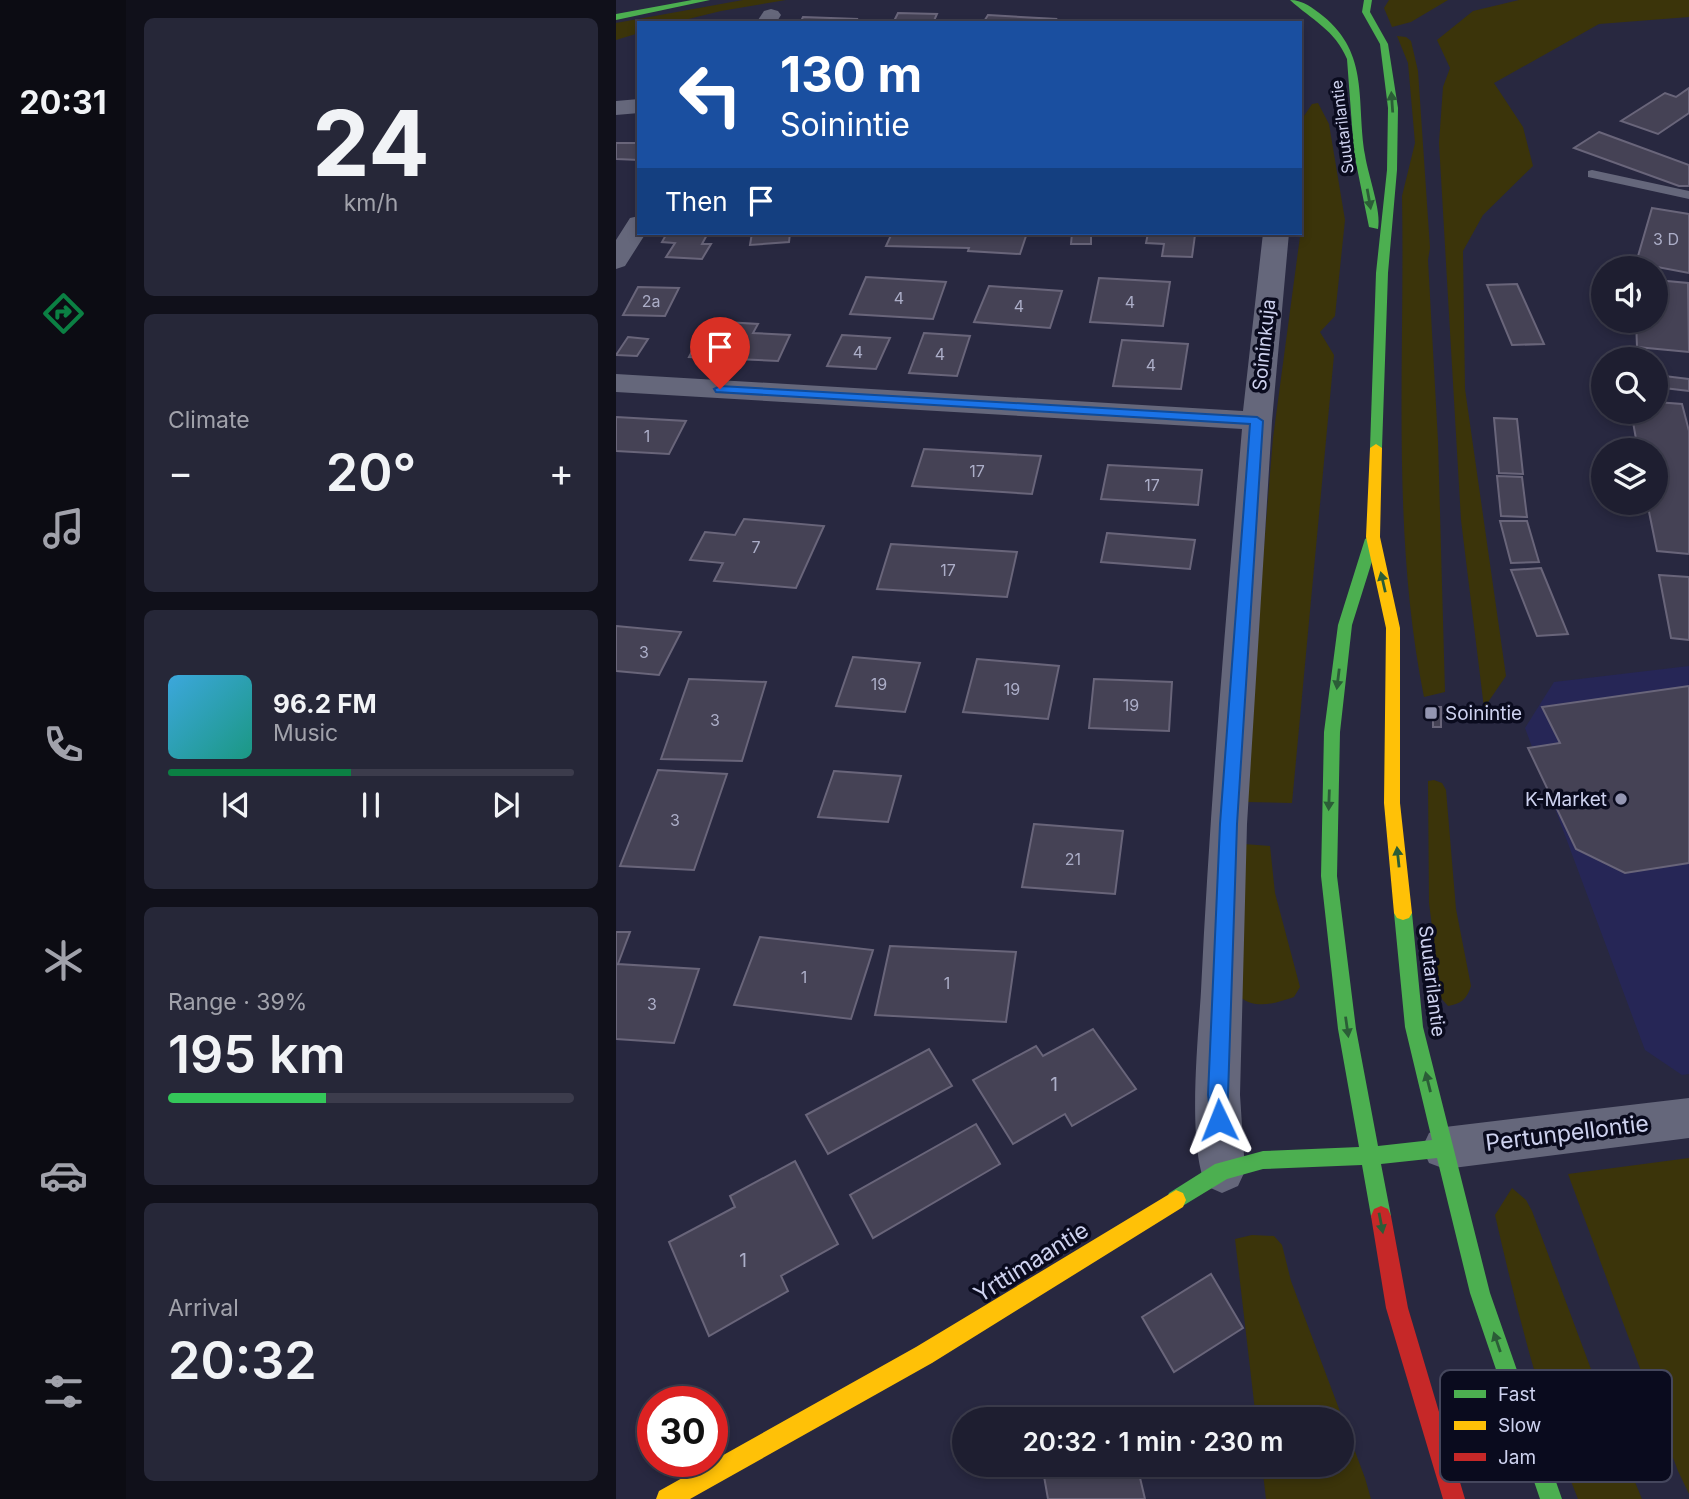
<!DOCTYPE html>
<meta charset="utf-8">
<style>
:root{--surface:#1e1e30;--page:#262738;--text:#f1f3f6;--muted:#a1a2ab;--line:#3c3c4c;--accent:#0b8043}
body{margin:0;font-family:Inter,sans-serif;background:var(--page);color:var(--text);height:100vh;display:flex;flex-direction:column;font-size:26px;white-space:nowrap}
*{box-sizing:border-box;margin:0}
p{font-size:23px;color:var(--muted)}
.icon{flex:none;width:38px;height:38px;fill:none;stroke:currentColor;stroke-width:2;stroke-linecap:round;stroke-linejoin:round}
.map{position:relative;flex:1;overflow:hidden}
.panel{display:flex;flex-direction:column;gap:18px;padding:18px;background:#10101a;width:490px}
.panel>*{flex:none}
.hud{position:absolute;left:21px;top:21px;width:665px;height:214px;border-radius:0px;box-shadow:0 4px 10px #0003,0 0 0 2px var(--line);background:#1a4fa0;color:#fff;overflow:hidden}
.buttons{position:absolute;left:975px;top:256px;display:grid;gap:14px}
.buttons a{display:grid;place-items:center;width:77px;height:77px;border-radius:50%;background:var(--surface);box-shadow:0 4px 10px #0003,0 0 0 2px var(--line);font-size:35px}
.speed{position:absolute;left:21px;top:1386px;display:flex;gap:14px;font-size:35px;font-weight:700;text-align:center}
.speed>*{display:grid;place-content:center;width:91px;height:91px;border-radius:50%;background:var(--surface);box-shadow:0 4px 10px #0003,0 0 0 2px var(--line);line-height:1}
.speed .limit{border:10px solid #d22;background:#fff;color:#111}
.pin{position:absolute;display:grid;place-items:center;width:60px;height:60px;color:#fff;margin:-72px -30px;border-radius:50% 50% 50% 0;rotate:-45deg;box-shadow:0 0 7px #0007}
.pin .icon{rotate:45deg}
.me{position:absolute;width:77px;margin:-38px;rotate:358deg;stroke-linejoin:round;filter:drop-shadow(0 0 5px #0008)}
.turn{display:flex;align-items:center;gap:24px;height:147px;padding:0 28px;font-size:32px}
.turn .icon{width:91px;height:91px;stroke-width:2.5}
.turn b{display:block;font-size:49px;line-height:60px}
.then{display:flex;align-items:center;height:66px;padding:0 28px;background:#0003;gap:14px;font-size:26px}
.big{font-size:52px;font-weight:600;line-height:1.1}
.panel .card{flex:1;display:flex;flex-direction:column;justify-content:center;gap:10px;min-width:0;padding:0 24px;border-radius:10px;background:var(--page)}
.panel .dial{align-items:center;gap:0}
.dial b{font-size:91px;line-height:1}
.song{display:flex;align-items:center;gap:21px}
.cover{width:84px;height:84px;border-radius:10px;background:linear-gradient(135deg,hsl(200 70% 55%),hsl(170 70% 35%))}
.played{height:7px;border-radius:4px;background:linear-gradient(90deg,var(--accent) 45%,var(--line) 45%)}
.keys{display:flex;justify-content:space-around;direction:ltr}
.heat{display:flex;justify-content:space-between;align-items:center;font-size:38px;direction:ltr}
.charge{height:10px;border-radius:5px;background:linear-gradient(90deg,#34c759 39%,var(--line) 0)}
.trip{position:absolute;left:336px;top:1407px;width:402px;height:70px;border-radius:35px;background:var(--surface);box-shadow:0 4px 10px #0003,0 0 0 2px var(--line);font-weight:600;line-height:70px;text-align:center}
main{display:flex;flex:1;min-height:0}
.tabs{display:flex;flex-direction:column;width:126px;justify-content:space-around;align-items:center;background:#0c0c13;color:var(--muted)}
.tabs .icon{width:49px;height:49px}
.tabs .selected{color:var(--accent)}
.tabs b{font-size:32px;color:var(--text)}
.map>svg:first-child{display:block}
</style>
<main>
<nav class="tabs">
<b>20:31</b>
<svg class="icon selected" aria-label="directions" viewBox="0 0 24 24"><path d="M12 3l9 9-9 9-9-9zM9 14v-3h6M13 9l2 2-2 2"/></svg>
<svg class="icon" aria-label="music" viewBox="0 0 24 24"><path d="M9 18V5l10-2v13"/><circle cx="6" cy="18" r="3"/><circle cx="16" cy="16" r="3"/></svg>
<svg class="icon" aria-label="phone" viewBox="0 0 24 24"><path d="M5 4h4l2 5-3 2q2 4 5 5l2-3 5 2v4C11 20 4 13 5 4z"/></svg>
<svg class="icon" aria-label="climate" viewBox="0 0 24 24"><path d="M12 3v18M4 7l16 10M4 17L20 7"/></svg>
<svg class="icon" aria-label="car" viewBox="0 0 24 24"><path d="M5 17H2v-5l4-1 3-4h7l3 4 3 1v5h-3M9 17h6M6 11h13"/><circle cx="7" cy="17" r="2"/><circle cx="17" cy="17" r="2"/></svg>
<svg class="icon" aria-label="filters" viewBox="0 0 24 24"><path d="M4 7h16M4 17h16"/><circle cx="9" cy="7" r="2"/><circle cx="15" cy="17" r="2"/></svg>
</nav>
<section class="panel">
<div class="card dial"><b>24</b><p>km/h</p></div>
<div class="card"><p>Climate</p>
<div class="heat"><a>−</a><b class="big">20°</b><a>+</a></div>
</div>
<div class="card">
<div class="song"><i class="cover"></i><div><b>96.2 FM</b><p>Music</p></div></div>
<div class="played"></div>
<div class="keys"><svg class="icon" aria-label="previous" viewBox="0 0 24 24"><path d="M18 5L8 12l10 7zM5 5v14"/></svg><svg class="icon" aria-label="pause" viewBox="0 0 24 24"><path d="M8 5v14M16 5v14"/></svg><svg class="icon" aria-label="next" viewBox="0 0 24 24"><path d="M6 5l10 7-10 7zM19 5v14"/></svg></div>
</div>
<div class="card"><p>Range · 39%</p><b class="big">195 km</b><div class="charge"></div></div>
<div class="card"><p>Arrival</p><b class="big">20:32</b></div>
</section>
<div class="map">
<svg width="1073" height="1499" viewBox="0 0 1073 1499">
<rect width="100%" height="100%" fill="#282840"/>
<!-- built -->
<path fill="#262656" d="M1073 666V1074L1066 1075 1029 1050 909 728 938 682Z"/>
<!-- green -->
<g fill="#3b340a">
<path d="M127 0H170L105 11 56 23H23V33L0 40V23Z"/>
<path d="M773 0H832L795 22 776 27 768 8Z"/>
<path d="M903 0H1073V17L983 24 878 83 907 127 917 166 867 215 847 251 849 389 890 676 868 708 845 520 823 143 827 87 834 68 821 40 857 11Z"/>
<path d="M781 36 790 37 795 41 802 71 814 248 812 260 822 441 829 692 808 697C775 533 789 363 786 196L799 143 792 63Z"/>
<path d="M702 103 713 124 729 220 719 316 704 332 718 355 676 803 630 802 635 703 657 438 687 214 688 116 696 104Z"/>
<path d="M818 780 826 783 830 790 840 909 855 986C851 999 845 1004 832 1006L825 998 813 903 812 781Z"/>
<path d="M628 844 654 846 659 893 684 987 678 997C660 1003 640 1010 624 997Z"/>
<path d="M1073 1158V1494L1062 1471 952 1174Z"/>
<path d="M896 1188 910 1200 916 1211 1000 1436 1026 1499H962C925 1407 901 1311 879 1215Z"/>
<path d="M636 1235 658 1236 666 1245 675 1281 749 1478 755 1499H650L646 1465H726V1419H640L619 1239Z"/>
</g>
<!-- building -->
<g fill="#454255" stroke="#69657a" stroke-width="2">
<path d="M282 13 321 14 317 23H277Z"/>
<path d="M372 15 440 19 438 23H367Z"/>
<path d="M187 17 241 19 240 23H184Z"/>
<path d="M1073 88V113L1042 134 1005 121 1049 93 1060 97Z"/>
<path d="M983 132 1073 165V186H1063L958 148Z"/>
<path d="M0 143H23V160L0 159Z"/>
<path d="M1036 208 1073 214V273L1020 263Z"/>
<path d="M51 233H92L86 244H95L86 259 50 257 59 243 46 242Z"/>
<path d="M136 233H174L173 242 134 245Z"/>
<path d="M276 233H411L404 254 352 251 353 248 270 246Z"/>
<path d="M456 233H475V244H455Z"/>
<path d="M532 233 579 235 576 257 546 256 548 244 530 243Z"/>
<path d="M250 277 330 282 317 319 234 314Z"/>
<path d="M483 278 554 282 547 326 474 322Z"/>
<path d="M1040 280 1072 283 1073 352 1021 347 1020 320H1040Z"/>
<path d="M901 284 928 344 896 345 871 285Z"/>
<path d="M373 286 446 291 434 328 358 322Z"/>
<path d="M22 287 63 288 49 316 7 315Z"/>
<path d="M92 321 142 324 137 333 174 335 162 361 73 357Z"/>
<path d="M308 333 354 336 341 376 293 373Z"/>
<path d="M226 335 274 338 260 369 211 366Z"/>
<path d="M12 337 32 339 21 356 0 355Z"/>
<path d="M506 340 572 344 565 389 497 386Z"/>
<path d="M1040 375 1073 379V391L1040 387Z"/>
<path d="M1040 402 1066 404 1073 431V554L1041 551 1031 502H1040V450H1022L1015 411H1040Z"/>
<path d="M0 417 70 421 53 454 0 451Z"/>
<path d="M878 418 901 419 907 474 883 473Z"/>
<path d="M308 449 425 456 416 494 296 486Z"/>
<path d="M492 465 586 470 582 505 485 499Z"/>
<path d="M881 476 906 477 911 517 885 516Z"/>
<path d="M128 519 208 526 180 588 98 581 107 563 74 560 89 532 119 535Z"/>
<path d="M884 521H911L923 562 895 563Z"/>
<path d="M491 533 579 540 574 569 485 562Z"/>
<path d="M275 544 401 552 391 597 261 589Z"/>
<path d="M925 568 952 634 921 636 895 570Z"/>
<path d="M1043 575 1073 577V640L1055 638Z"/>
<path d="M0 626 65 632 43 675 0 671Z"/>
<path d="M237 657 304 663 289 712 220 706Z"/>
<path d="M361 659 443 666 432 719 347 712Z"/>
<path d="M73 679 150 682 126 761 45 759Z"/>
<path d="M478 679 556 682 553 731 473 728Z"/>
<path d="M1073 686V863L1009 873 960 849 912 748 944 743 926 707Z"/>
<rect x="817" y="707" width="8" height="20"/>
<path d="M42 770 111 774 78 870 4 866Z"/>
<path d="M218 771 285 776 272 822 202 817Z"/>
<path d="M418 824 507 831 499 894 406 887Z"/>
<path d="M0 932H14L2 964 83 969 58 1043 0 1039Z"/>
<path d="M144 937 257 950 235 1019 118 1005Z"/>
<path d="M274 946 400 952 390 1022 259 1015Z"/>
<path d="M477 1029 520 1089 456 1126 449 1114 397 1144 357 1080 420 1046 427 1056Z"/>
<path d="M313 1049 336 1086 212 1154 190 1115Z"/>
<path d="M360 1124 384 1164 257 1238 234 1195Z"/>
<path d="M179 1161 222 1244 165 1276 172 1291 93 1336 53 1242 119 1207 114 1196Z"/>
<path d="M595 1274 627 1328 558 1372 526 1317Z"/>
<path d="M426 1465H521L529 1499H432Z"/>
</g>
<g fill="none" stroke-linecap="round" stroke-linejoin="round">
<!-- lane -->
<path fill="#65677b" fill-rule="evenodd" d="M976 170 1073 191V199L972 177V171Z"/>
<!-- street -->
<g fill="#65677b" fill-rule="evenodd">
<path d="M155 9 162 11 165 15 160 23H140L148 11Z"/>
<path d="M23 99V113L0 115V101Z"/>
<path d="M23 216V233H30L9 266 0 269V240L14 218Z"/>
<path d="M647 233H673L656 421 631 824 624 1095 629 1171 622 1186 606 1193 590 1186C571 1143 582 1041 585 991 594 803 610 616 626 429L0 392V374L627 411Z"/>
<path d="M1073 1098V1138L829 1169 813 1163 806 1148 813 1133 829 1127Z"/>
</g>
<!-- fast -->
<g fill="#4caf50" fill-rule="evenodd">
<path d="M76 0H94L0 20V14Z"/>
<path d="M674 0C687 0 697 8 707 16 754 54 740 102 749 155 752 175 766 212 762 229L753 227 738 153 731 59C719 30 696 20 674 0Z"/>
<path d="M748 0H756L754 12 772 44 782 108 781 170 772 273 766 448 760 452 754 448 760 273 771 170 772 108 764 44 746 12Z"/>
<path d="M756 535 763 539 736 625 724 732 721 876 740 1029 762 1146 816 1140 789 1027 778 913 781 908 787 906 793 908 796 913 807 1027 874 1293 946 1499H924L854 1293 821 1158 765 1164 775 1216 772 1223 765 1226 758 1223 755 1216 746 1165 647 1169 611 1179 560 1210 553 1207 550 1200 553 1193 599 1164 647 1151 743 1147 722 1029 705 876 708 732 722 625 749 539Z"/>
</g>
<!-- slow -->
<g fill="#ffc107" fill-rule="evenodd">
<path d="M760 444 766 448 764 537 784 628V803L796 913 793 918 787 920 781 918 778 913 768 803 770 628 750 537 754 448Z"/>
<path d="M560 1190 567 1193 570 1200 567 1207 316 1363 74 1499H40L43 1491 300 1347Z"/>
</g>
<!-- jam -->
<path fill="#c62828" fill-rule="evenodd" d="M765 1206 772 1209 775 1216 792 1308 849 1499H827L770 1308 755 1216 758 1209Z"/>
</g>
<!-- one-way arrows -->
<defs><path id="oneway-solid" d="M-6-.8H1V-3.2L6.5 0L1 3.2V.8H-6Z" transform="scale(1.75)"/></defs>
<g fill="#2b5d37">
<use href="#oneway-solid" transform="translate(776 102) rotate(-94)"/>
<use href="#oneway-solid" transform="translate(753 199) rotate(80)"/>
<use href="#oneway-solid" transform="translate(767 582) rotate(-103)"/>
<use href="#oneway-solid" transform="translate(722 679) rotate(97)"/>
<use href="#oneway-solid" transform="translate(713 800) rotate(92)"/>
<use href="#oneway-solid" transform="translate(782 857) rotate(-96)"/>
<use href="#oneway-solid" transform="translate(731 1027) rotate(82)"/>
<use href="#oneway-solid" transform="translate(812 1082) rotate(-104)"/>
<use href="#oneway-solid" transform="translate(765 1223) rotate(79)"/>
<use href="#oneway-solid" transform="translate(881 1342) rotate(-109)"/>
</g>
<!-- route -->
<path fill="#1a73e8" stroke="#114b97" stroke-width="2" d="M104 386 641 417 647 421 621 824 612 1095 613 1120 610 1126 603 1129 596 1126 592 1095 604 824 634 424 100 392 98 389Z"/>
<!-- markers -->
<g fill="#9496b2" stroke="#0a0b1e" stroke-width="2.5">
<rect x="808" y="706" width="14" height="14" rx="3.5"/>
<circle cx="1005" cy="799" r="7"/>
</g>
<g text-anchor="middle" dominant-baseline="central" stroke-width="7" stroke-linejoin="round" paint-order="stroke">
<!-- far-street labels -->
<g font-size="16" fill="#ced2ef" stroke="#0a0b1e">
<text transform="translate(726 127) rotate(-97)">Suutarilantie</text>
</g>
<!-- number labels -->
<g font-size="16" fill="#acaec8">
<text x="1050" y="239">3 D</text>
<text x="283" y="298">4</text>
<text x="35" y="301">2a</text>
<text x="514" y="302">4</text>
<text x="403" y="306">4</text>
<text x="242" y="352">4</text>
<text x="324" y="354">4</text>
<text x="535" y="365">4</text>
<text x="31" y="436">1</text>
<text x="361" y="471">17</text>
<text x="536" y="485">17</text>
<text x="140" y="547">7</text>
<text x="332" y="570">17</text>
<text x="28" y="652">3</text>
<text x="263" y="684">19</text>
<text x="396" y="689">19</text>
<text x="515" y="705">19</text>
<text x="99" y="720">3</text>
<text x="59" y="820">3</text>
<text x="457" y="859">21</text>
<text x="188" y="977">1</text>
<text x="331" y="983">1</text>
<text x="36" y="1004">3</text>
</g>
<!-- street labels -->
<g font-size="19" fill="#ced2ef" stroke="#0a0b1e">
<text transform="translate(648 345) rotate(-84)">Soininkuja</text>
<text transform="translate(816 981) rotate(83)">Suutarilantie</text>
</g>
<!-- poi labels -->
<g font-size="19" fill="#ced2ef" stroke="#0a0b1e" text-anchor="start">
<text x="829" y="713">Soinintie</text>
<text x="991" y="799" text-anchor="end">K-Market</text>
</g>
<!-- near-number labels -->
<g font-size="19" fill="#acaec8">
<text x="438" y="1084">1</text>
<text x="127" y="1260">1</text>
</g>
<!-- near-street labels -->
<g font-size="23" fill="#ced2ef" stroke="#0a0b1e">
<text transform="translate(951 1133) rotate(-7)">Pertunpellontie</text>
<text transform="translate(415 1262) rotate(-32)">Yrttimaantie</text>
</g>
</g>
<!-- legend -->
<rect x="824" y="1370" width="232" height="112" rx="10" fill="#0a0b1e" stroke="#45475d" stroke-width="2"/>
<rect x="838" y="1390" width="32" height="8" fill="#4caf50"/>
<rect x="838" y="1421" width="32" height="9" fill="#ffc107"/>
<rect x="838" y="1453" width="32" height="8" fill="#c62828"/>
<g font-size="19" fill="#ced2ef">
<text x="882" y="1401">Fast</text>
<text x="882" y="1432">Slow</text>
<text x="882" y="1464">Jam</text>
</g>
</svg>
<div class="buttons">
<a><svg class="icon" aria-label="sound" viewBox="0 0 24 24"><path d="M4 9h4l5-4v14l-5-4H4zM17 9q2 3 0 6"/></svg></a>
<a><svg class="icon" aria-label="search" viewBox="0 0 24 24"><circle cx="10" cy="10" r="6"/><path d="M15 15l6 6"/></svg></a>
<a><svg class="icon" aria-label="layers" viewBox="0 0 24 24"><path d="M12 4l9 5-9 5-9-5zM3 14l9 5 9-5"/></svg></a>
</div>
<div class="speed"><div class="limit">30</div></div>
<div class="pin" style="left:104px;top:389px;background:#d93025"><svg class="icon" aria-label="arrive" viewBox="0 0 24 24"><path d="M6 21V4h12l-3 4 3 4H6"/></svg></div>
<svg class="me" style="left:603px;top:1120px" viewBox="-20 -20 40 40"><path d="M0-17L14 15 0 8-14 15z" fill="#1a73e8" stroke="#fff" stroke-width="4"/></svg>
<div class="trip">20:32 · 1 min · 230 m</div>
<div class="hud">
<div class="turn"><svg class="icon" aria-label="left" viewBox="0 0 24 24"><path d="M17 20v-9H6M10 6l-5 5 5 5"/></svg><div><b>130 m</b>Soinintie</div></div>
<div class="then">Then<svg class="icon" aria-label="arrive" viewBox="0 0 24 24"><path d="M6 21V4h12l-3 4 3 4H6"/></svg></div>
</div>
</div>
</main>
